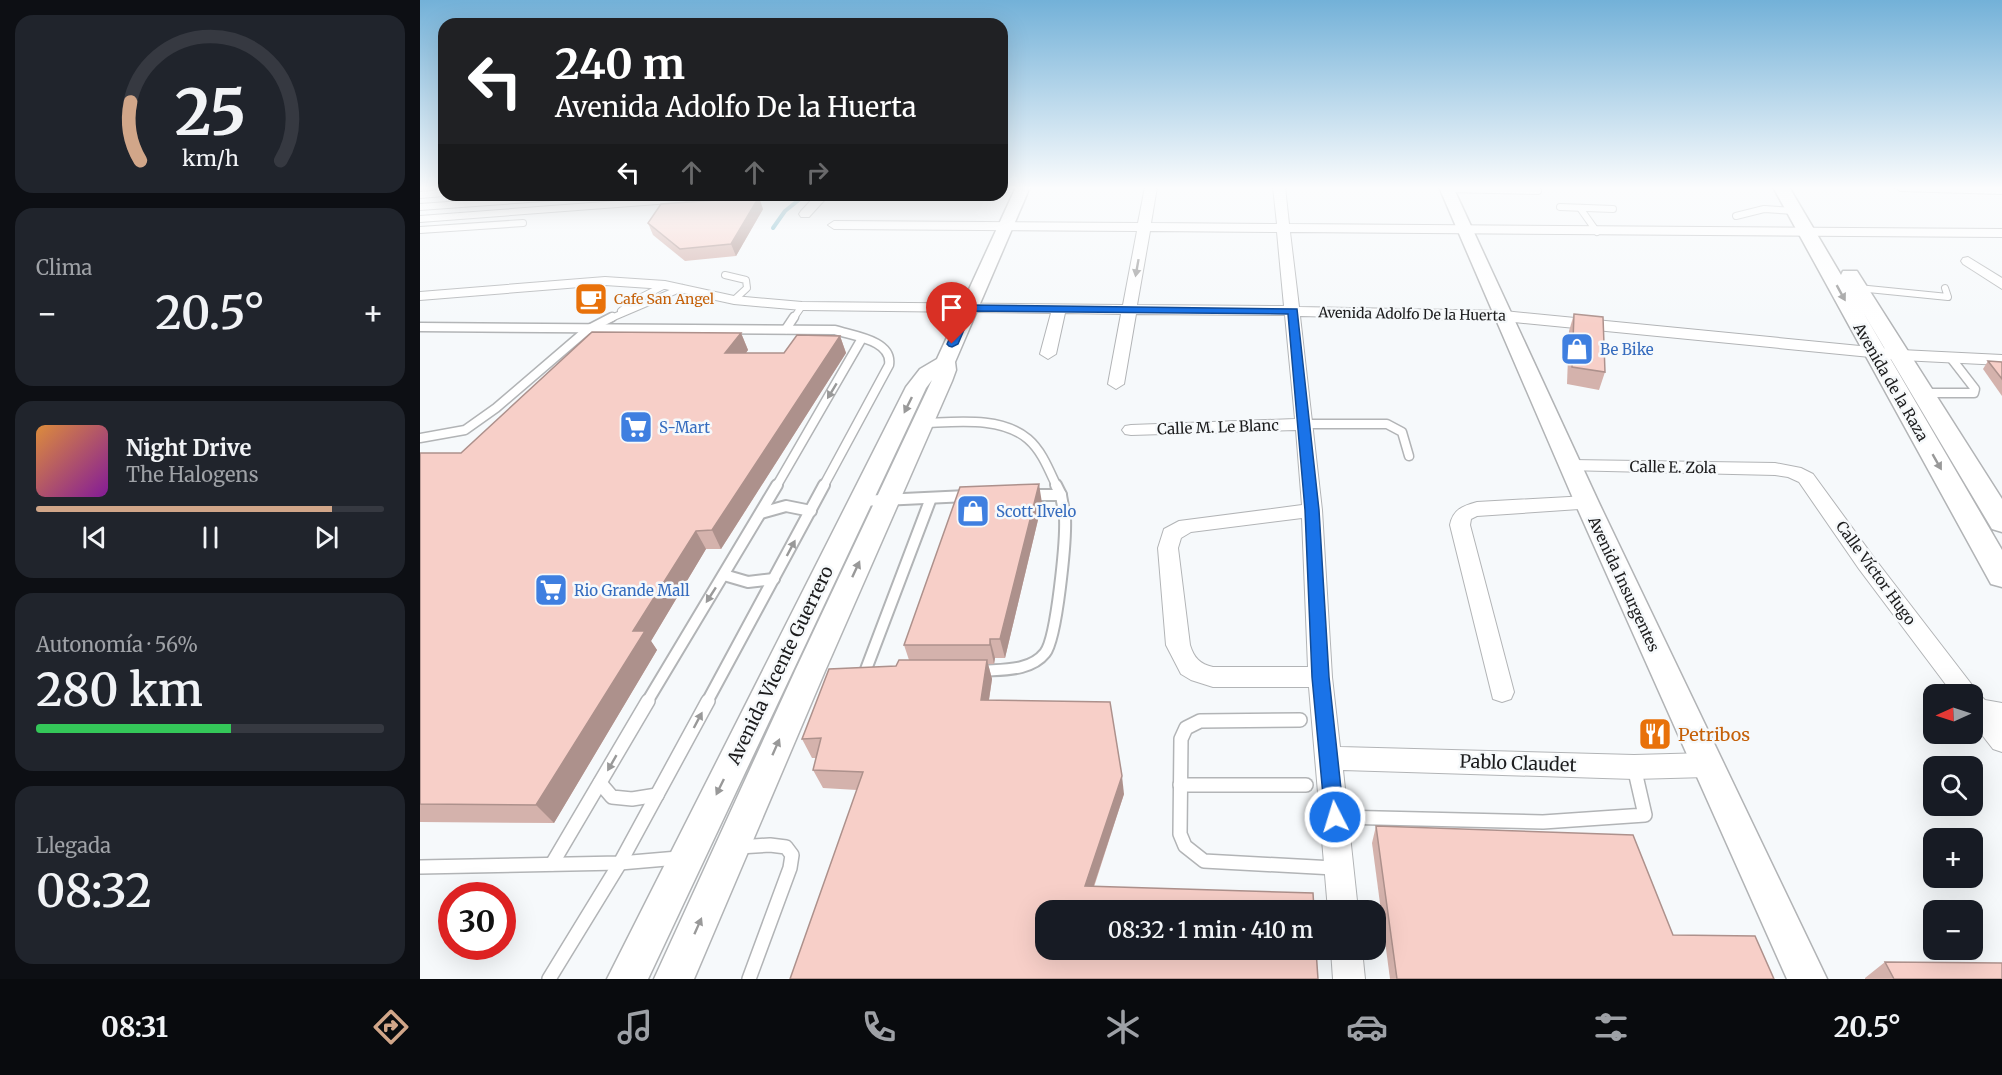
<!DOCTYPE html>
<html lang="es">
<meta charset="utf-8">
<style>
:root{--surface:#171b24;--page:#20242c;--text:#f1f3f6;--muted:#9ea1a6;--line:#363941;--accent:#d1a689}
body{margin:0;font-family:Merriweather,serif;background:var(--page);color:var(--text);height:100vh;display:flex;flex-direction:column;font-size:22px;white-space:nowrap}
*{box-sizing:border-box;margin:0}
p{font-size:20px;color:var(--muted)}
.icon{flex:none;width:33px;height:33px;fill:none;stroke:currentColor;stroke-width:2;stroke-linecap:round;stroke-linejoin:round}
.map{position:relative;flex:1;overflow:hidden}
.details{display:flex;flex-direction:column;gap:15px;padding:15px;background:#0d0f14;width:420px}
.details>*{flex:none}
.hud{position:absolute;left:18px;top:18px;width:570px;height:183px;border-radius:18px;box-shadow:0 6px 24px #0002;background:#202124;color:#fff;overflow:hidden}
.needle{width:39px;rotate:267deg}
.controls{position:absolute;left:1503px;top:684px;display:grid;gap:12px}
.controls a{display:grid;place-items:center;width:60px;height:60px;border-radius:12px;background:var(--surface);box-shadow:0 6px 24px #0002;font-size:30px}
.speed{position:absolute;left:18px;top:882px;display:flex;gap:12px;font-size:30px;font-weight:700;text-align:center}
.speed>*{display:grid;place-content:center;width:78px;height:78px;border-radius:50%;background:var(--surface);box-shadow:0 6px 24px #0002;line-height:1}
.speed .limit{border:9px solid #d22;background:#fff;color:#111}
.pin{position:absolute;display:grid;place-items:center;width:51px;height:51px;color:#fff;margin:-62px -26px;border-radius:50% 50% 50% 0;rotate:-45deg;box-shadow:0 0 6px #0007}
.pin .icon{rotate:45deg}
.me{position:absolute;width:66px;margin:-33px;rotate:355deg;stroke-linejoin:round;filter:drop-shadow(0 0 4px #0008)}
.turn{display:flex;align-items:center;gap:21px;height:126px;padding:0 18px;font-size:27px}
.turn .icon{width:78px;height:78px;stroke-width:2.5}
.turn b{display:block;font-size:42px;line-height:51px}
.lanes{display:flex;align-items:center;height:57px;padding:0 18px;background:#0003;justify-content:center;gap:30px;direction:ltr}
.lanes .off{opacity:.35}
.big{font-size:45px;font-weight:600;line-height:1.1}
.details .widget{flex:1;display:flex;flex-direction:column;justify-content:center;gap:9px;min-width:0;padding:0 21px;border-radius:18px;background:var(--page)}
.details .dial{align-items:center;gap:0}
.dial svg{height:156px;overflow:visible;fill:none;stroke:var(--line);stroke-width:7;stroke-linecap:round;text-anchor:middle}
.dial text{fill:var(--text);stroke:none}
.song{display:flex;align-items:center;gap:18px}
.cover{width:72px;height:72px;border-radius:9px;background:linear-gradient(135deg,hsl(30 70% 55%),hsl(290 70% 35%))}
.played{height:6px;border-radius:3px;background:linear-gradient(90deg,var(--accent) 85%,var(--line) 85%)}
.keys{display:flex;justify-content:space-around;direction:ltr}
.heat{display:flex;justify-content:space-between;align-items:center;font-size:33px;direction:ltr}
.charge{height:9px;border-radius:4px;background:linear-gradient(90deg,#34c759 56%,var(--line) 0)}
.trip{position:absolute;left:615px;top:900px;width:351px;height:60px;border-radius:18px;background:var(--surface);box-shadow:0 6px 24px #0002;font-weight:600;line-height:60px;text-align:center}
.menu{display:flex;height:96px;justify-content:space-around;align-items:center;background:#090b0e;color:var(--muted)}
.menu .icon{width:42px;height:42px}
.menu .selected{color:var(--accent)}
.menu b{font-size:27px;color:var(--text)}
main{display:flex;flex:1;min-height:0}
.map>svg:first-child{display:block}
</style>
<main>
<section class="details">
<div class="widget dial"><svg viewBox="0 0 100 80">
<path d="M14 69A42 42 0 1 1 86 69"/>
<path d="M14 69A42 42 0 0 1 9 39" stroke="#d1a689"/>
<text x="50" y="56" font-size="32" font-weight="700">25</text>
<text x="50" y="72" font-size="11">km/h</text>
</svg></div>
<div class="widget"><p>Clima</p>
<div class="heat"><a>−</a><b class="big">20.5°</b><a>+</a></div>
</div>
<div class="widget">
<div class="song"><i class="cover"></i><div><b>Night Drive</b><p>The Halogens</p></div></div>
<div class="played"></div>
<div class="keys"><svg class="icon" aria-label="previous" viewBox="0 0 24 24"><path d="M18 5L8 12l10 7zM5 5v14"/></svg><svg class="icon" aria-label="pause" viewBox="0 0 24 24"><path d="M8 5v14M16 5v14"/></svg><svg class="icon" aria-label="next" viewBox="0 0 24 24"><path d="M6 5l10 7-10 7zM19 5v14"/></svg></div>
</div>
<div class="widget"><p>Autonomía · 56%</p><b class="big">280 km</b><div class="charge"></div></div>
<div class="widget"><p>Llegada</p><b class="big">08:32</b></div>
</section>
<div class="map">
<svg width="1582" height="979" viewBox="0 0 1582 979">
<rect width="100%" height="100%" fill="#f6f9fb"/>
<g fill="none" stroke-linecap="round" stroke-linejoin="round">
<!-- stream -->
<path stroke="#63acbf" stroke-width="4" d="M353 228 365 211 385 195"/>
<!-- service-far3 casing -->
<g stroke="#b2b4b6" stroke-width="8">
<g id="service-far3">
<path d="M1027 189 1118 191"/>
<path d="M0 195 24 193"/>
<path d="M0 207 165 195"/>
<path d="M1140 207 1193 209"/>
<path d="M1160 208 1177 232"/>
<path d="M1316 216 1344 209 1375 211"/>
<path d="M0 219 264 199"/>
<path d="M0 230 103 223"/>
<path d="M305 275 326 280 327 288 314 300"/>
<path d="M1438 288 1528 297 1525 288"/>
<path d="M201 311 210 303 245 285"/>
<path d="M189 319 262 288"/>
<path d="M373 319 382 306"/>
</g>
</g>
<!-- service-far2 casing -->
<g stroke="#b2b4b6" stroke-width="11">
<g id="service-far2">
<path d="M0 327 415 330C433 336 473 340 469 365L403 487"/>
<path d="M366 329 374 317"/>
<path d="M1504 393H1554L1555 389 1531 358"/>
<path d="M503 423C536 422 581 416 608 439 622 451 629 470 637 487"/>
<path d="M884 424H967L982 432 989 456"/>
<path d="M0 438 45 430 76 408 167 330 192 317"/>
<path d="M356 487 441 340"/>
</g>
</g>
<!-- service-far1 casing -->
<g stroke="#b2b4b6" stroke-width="14">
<g id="service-far1">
<path d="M636 485 641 495"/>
<path d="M441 501 547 496"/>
<path d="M341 513 366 506 391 511"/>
<path d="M304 575 328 582 354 579"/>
<path d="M560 671C581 669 610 672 625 653 637 638 646 540 645 518 644 510 642 502 641 495H609"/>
<path d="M445 672 511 498"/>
<path d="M227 702 357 485"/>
<path d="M287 702 404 485"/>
</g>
</g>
<!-- service casing -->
<g stroke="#b2b4b6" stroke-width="16">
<g id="service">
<path d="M880 720 780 721 766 728 761 739 760 834 765 846 784 861 914 868"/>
<path d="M180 783 192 797 212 799 237 795"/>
<path d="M760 785H886"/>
<path d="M917 817 1123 822 1225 815 1214 767"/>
<path d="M319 847 350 845 366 847 372 855 370 868 329 979"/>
<path d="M132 864 228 701"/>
<path d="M0 867 200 863 258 858"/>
<path d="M129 979 200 863 288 701"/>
</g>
</g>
<!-- minor casing -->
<g stroke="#b2b4b6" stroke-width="2">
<g id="minor">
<path d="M725 187H737L731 223 857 224 853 187H865L869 224 1582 229V237L870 232 879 307 1084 311 1481 350 1582 355V365L1481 360 1084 321 880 316 902 510 912 677 920 747 1214 755 1287 753 1296 757 1300 765 1296 773 1287 777 1214 779 923 770 938 910H908L889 687H793L771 680 761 674 746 645 738 548 744 529 759 521 882 505 876 430 711 435 705 434 702 430 705 426 711 425 875 419 865 315 716 314 704 384 696 389 688 384 701 314 645 313 636 354 628 359 620 354 631 313 382 310 314 304 245 289 185 285 0 300V292L185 277 245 281 314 296 382 302 703 305 717 231 414 229 408 225 414 221 718 223ZM730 231 857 232 864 306 717 305ZM882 518 888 667H793C780 664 774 658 770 645L758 548 761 538 771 532Z"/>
<path d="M1474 187H1582V194L1480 191Z"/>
<path d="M396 195H409L389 217H381L379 214 381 211Z"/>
<path d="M1548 257 1582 278V289L1543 264 1541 261 1543 258Z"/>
<path d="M1152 460 1355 463 1381 468 1393 474 1455 559 1559 694 1565 700 1582 703V752L1573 749 1552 722V694H1533L1439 569 1379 482 1368 477 1355 475 1145 470 1143 466 1145 462Z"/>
<path d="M1167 496 1174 498 1177 503 1174 508 1057 516 1051 519 1050 525 1094 692 1091 699 1082 702 1073 699 1030 525C1033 509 1043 506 1057 502Z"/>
<path d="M911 950H942L945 979H913Z"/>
</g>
</g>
<!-- tertiary casing -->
<g stroke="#b2b4b6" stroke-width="3">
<g id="tertiary">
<path d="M596 187H610L535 362 536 370 532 381 405 671 274 979H234L375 671 512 380 506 388 228 979H187L486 387 500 369 517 359Z"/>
<path d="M1019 187H1033L1179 503 1407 979H1367L1155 503Z"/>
</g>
</g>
<!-- secondary casing -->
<g stroke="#b2b4b6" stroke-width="3">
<path id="secondary" d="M1353 187H1369L1421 275 1423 271H1437L1582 499V532L1572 529 1443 312 1582 550V587L1571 584Z"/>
</g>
<!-- service-far3 -->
<use href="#service-far3" stroke="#fff" stroke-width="6"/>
<!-- service-far2 -->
<use href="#service-far2" stroke="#fff" stroke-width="8"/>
<!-- service-far1 -->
<use href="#service-far1" stroke="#fff" stroke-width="10"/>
<!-- service -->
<use href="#service" stroke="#fff" stroke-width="13"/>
<!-- minor -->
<use href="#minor" fill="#fff" fill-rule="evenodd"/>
<!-- tertiary -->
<use href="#tertiary" fill="#fff" fill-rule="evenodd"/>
<!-- secondary -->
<use href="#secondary" fill="#fff" fill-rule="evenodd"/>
</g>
<!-- wall -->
<g fill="#d4b2ac">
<path d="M343 209 316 256 265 261 233 235 228 223Z"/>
<path d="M1154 314 1185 372 1179 390 1147 384 1149 331Z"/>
<path d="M321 333 328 350 326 353H364L420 336 426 353 301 549H286L231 641 237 650 134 823 0 822V453H41Z"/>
<path d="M1568 361 1582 362V396L1563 369Z"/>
<path d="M622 503 585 658H575L574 664H568L572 679 569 700 704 794 674 887 898 979 437 790 403 788 393 770 396 758H392L382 739 476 666 489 660 484 645Z"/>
<path d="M956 826 1253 935 1354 979H970L952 843Z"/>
<path d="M1465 962 1582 979H1445V978Z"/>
</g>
<!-- shaded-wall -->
<g fill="#ad918c">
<path d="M339 197 343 209 316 256 311 244Z"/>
<path d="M321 333 328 350 313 370 305 353Z"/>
<path d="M420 336 426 353 301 549 292 530Z"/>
<path d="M619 484 622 503 585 658 580 639Z"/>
<path d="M276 531 286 549 231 641 237 650 134 823 116 805 213 631Z"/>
<path d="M570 639 575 658 574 664 570 645Z"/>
<path d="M567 660 572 679 566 719 561 700Z"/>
<path d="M702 776 704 794 668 903 665 886Z"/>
</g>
<!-- building -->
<g fill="#f7cfc8" stroke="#ad918c" stroke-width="1.5">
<path d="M339 197 311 244 260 249 228 223 241 204Z"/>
<path d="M1154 314 1183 317 1185 372 1152 367Z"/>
<path d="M172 332 321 333 305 353H364L377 335 420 336 292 530 276 531 213 631H225L116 805 0 804V453H41Z"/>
<path d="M1568 361 1582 362V379Z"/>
<path d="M619 484 580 639H570V645H484L540 487Z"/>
<path d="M479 660H567L561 700 690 702 702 776 665 886 893 893 894 910H626V950H896L898 979H370L443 772 393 770 401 738 382 739 409 669 476 666Z"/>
<path d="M956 826 1213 835 1253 935 1335 936 1354 979H977Z"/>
<path d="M1465 962 1582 963V979H1474Z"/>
</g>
<!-- one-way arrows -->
<defs><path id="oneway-solid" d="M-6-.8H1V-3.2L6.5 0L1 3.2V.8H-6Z" transform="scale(1.5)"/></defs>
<g fill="#999">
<use href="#oneway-solid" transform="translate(717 268) rotate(100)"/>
<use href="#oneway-solid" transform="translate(1421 293) rotate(61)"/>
<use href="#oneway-solid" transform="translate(412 391) rotate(121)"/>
<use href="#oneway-solid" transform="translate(488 405) rotate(116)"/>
<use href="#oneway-solid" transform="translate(1517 462) rotate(60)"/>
<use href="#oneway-solid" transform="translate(371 548) rotate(-62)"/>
<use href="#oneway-solid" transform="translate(436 569) rotate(-65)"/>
<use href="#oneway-solid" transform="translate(291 595) rotate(123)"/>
<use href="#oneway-solid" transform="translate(278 720) rotate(-62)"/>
<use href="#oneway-solid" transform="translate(356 747) rotate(-66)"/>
<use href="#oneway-solid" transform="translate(192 763) rotate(120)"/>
<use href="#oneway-solid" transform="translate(300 787) rotate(116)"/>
<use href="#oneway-solid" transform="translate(278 926) rotate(-66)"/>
</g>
<!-- sky -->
<linearGradient id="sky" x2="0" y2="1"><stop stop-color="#73b1d8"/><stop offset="0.58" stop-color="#fbfcfd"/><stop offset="1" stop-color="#fbfcfd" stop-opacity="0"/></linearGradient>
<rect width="1582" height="324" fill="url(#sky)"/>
<!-- route -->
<path fill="#1a73e8" stroke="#114b97" stroke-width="1.5" d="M549 305 877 309 899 510 909 677 924 817 921 823 915 826 908 823 905 817 892 677 885 510 868 314 552 311 538 344 532 347 529 346 527 344 543 308Z"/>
<!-- icons -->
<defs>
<g id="cafe-square" transform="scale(1.725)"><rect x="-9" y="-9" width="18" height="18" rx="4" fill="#e8710a" stroke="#f6f9fb"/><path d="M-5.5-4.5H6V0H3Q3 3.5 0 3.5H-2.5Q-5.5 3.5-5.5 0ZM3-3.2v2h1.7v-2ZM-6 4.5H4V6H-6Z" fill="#fff"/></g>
<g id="shop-square" transform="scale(1.725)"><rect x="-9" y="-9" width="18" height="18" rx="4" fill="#3f7fe0" stroke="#f6f9fb"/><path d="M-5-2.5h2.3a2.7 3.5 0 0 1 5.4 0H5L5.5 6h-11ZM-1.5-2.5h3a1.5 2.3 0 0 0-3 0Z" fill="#fff"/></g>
<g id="supermarket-square" transform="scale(1.725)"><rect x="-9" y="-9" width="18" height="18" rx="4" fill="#3f7fe0" stroke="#f6f9fb"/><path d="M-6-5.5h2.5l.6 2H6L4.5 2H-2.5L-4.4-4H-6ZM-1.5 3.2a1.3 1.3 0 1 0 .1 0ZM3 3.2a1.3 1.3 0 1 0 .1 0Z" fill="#fff"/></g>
<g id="restaurant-square" transform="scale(1.725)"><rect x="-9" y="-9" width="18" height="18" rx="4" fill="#e8710a" stroke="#f6f9fb"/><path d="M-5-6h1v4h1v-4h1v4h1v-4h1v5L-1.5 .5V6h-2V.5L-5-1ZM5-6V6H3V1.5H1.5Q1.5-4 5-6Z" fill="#fff"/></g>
</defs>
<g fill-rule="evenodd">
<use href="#cafe-square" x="171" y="299"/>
<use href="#shop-square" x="1157" y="349"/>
<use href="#supermarket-square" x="216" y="427"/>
<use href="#shop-square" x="553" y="511"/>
<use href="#supermarket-square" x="131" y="590"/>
<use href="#restaurant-square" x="1235" y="734"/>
</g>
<g text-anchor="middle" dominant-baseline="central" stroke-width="5" stroke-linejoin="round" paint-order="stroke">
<!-- far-food labels -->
<g font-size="14" fill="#c56008" stroke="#f6f9fb" text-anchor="start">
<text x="194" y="299">Cafe San Angel</text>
</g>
<!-- far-street labels -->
<g font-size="14" fill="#1c1c1d" stroke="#f6f9fb">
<text transform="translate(992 314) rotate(1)">Avenida Adolfo De la Huerta</text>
</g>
<!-- shop labels -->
<g font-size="15" fill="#366cbe" stroke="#f6f9fb" text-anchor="start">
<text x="1180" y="349">Be Bike</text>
<text x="239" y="427">S-Mart</text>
<text x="576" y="511">Scott Ilvelo</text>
<text x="154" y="590">Rio Grande Mall</text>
</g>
<!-- street labels -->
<g font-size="15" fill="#1c1c1d" stroke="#f6f9fb">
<text transform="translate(1471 382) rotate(60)">Avenida de la Raza</text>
<text transform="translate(798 427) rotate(-2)">Calle M. Le Blanc</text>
<text transform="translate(1253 467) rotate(1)">Calle E. Zola</text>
<text transform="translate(1456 573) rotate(54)">Calle Víctor Hugo</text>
<text transform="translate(1204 584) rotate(65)">Avenida Insurgentes</text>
</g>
<!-- near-street labels -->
<g font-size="18" fill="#1c1c1d" stroke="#f6f9fb">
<text transform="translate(360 665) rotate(-64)">Avenida Vicente Guerrero</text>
<text transform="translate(1098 763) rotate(2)">Pablo Claudet</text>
</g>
<!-- near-food labels -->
<g font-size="18" fill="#c56008" stroke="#f6f9fb" text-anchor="start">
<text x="1258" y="734">Petribos</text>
</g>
</g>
</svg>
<div class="controls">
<a><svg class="needle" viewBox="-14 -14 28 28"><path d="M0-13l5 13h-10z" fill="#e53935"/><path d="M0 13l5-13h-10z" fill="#9ea1a6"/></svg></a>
<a><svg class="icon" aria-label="search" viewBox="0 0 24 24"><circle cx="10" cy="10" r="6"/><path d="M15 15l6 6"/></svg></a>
<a>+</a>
<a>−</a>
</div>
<div class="speed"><div class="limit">30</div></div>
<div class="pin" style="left:532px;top:344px;background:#d93025"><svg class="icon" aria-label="arrive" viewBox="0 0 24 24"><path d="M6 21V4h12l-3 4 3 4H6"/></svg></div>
<svg class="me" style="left:915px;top:817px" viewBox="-20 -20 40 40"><circle r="17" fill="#1a73e8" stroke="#fff" stroke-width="3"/><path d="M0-11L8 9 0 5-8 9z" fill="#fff"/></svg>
<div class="trip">08:32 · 1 min · 410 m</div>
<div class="hud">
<div class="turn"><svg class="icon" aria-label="left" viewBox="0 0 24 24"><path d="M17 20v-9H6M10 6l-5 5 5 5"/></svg><div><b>240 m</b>Avenida Adolfo De la Huerta</div></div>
<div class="lanes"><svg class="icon" aria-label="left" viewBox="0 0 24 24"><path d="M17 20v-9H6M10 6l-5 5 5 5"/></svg><svg class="icon off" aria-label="ahead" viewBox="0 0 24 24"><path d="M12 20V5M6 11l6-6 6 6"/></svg><svg class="icon off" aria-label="ahead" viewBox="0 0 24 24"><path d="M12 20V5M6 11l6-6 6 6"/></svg><svg class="icon off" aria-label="right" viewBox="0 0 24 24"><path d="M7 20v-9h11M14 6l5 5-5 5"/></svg></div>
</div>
</div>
</main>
<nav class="menu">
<b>08:31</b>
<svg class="icon selected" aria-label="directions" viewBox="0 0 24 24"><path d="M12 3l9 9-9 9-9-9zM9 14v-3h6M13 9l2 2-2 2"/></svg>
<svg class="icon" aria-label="music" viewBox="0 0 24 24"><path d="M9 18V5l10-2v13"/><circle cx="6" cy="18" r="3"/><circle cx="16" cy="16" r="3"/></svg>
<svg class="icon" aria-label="phone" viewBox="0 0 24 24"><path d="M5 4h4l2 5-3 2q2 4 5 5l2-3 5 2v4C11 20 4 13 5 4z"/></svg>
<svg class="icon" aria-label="climate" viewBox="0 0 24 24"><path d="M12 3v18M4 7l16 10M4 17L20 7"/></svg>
<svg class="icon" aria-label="car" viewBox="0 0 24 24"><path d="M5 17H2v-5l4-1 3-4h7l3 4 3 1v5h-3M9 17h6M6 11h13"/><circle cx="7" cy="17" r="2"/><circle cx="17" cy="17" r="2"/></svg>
<svg class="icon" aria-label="filters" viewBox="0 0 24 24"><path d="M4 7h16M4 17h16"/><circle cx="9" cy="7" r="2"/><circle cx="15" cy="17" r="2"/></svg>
<b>20.5°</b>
</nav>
